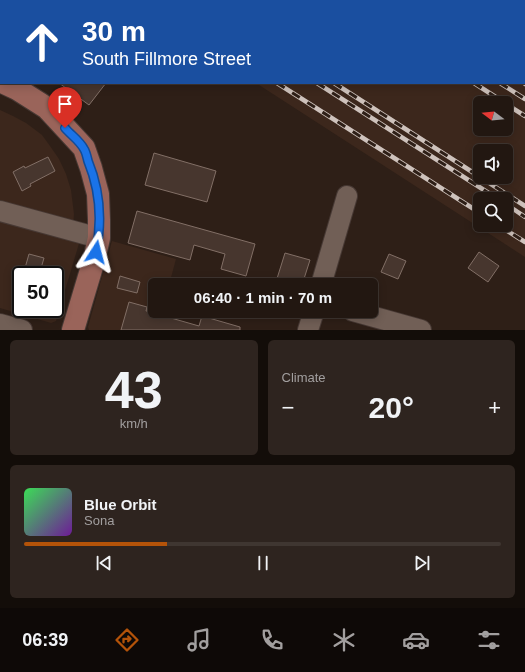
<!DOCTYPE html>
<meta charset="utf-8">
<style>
:root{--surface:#221711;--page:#2e241f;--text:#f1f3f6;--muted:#a29f9f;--line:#3f3631;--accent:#b45309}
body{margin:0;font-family:Helvetica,sans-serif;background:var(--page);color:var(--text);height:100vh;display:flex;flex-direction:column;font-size:15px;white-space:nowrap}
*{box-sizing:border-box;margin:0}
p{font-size:13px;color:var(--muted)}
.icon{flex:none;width:22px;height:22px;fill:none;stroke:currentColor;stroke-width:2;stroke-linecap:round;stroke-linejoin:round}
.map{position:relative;height:330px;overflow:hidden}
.panel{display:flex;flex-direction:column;gap:10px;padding:10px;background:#130d09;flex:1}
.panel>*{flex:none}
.top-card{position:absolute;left:0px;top:0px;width:525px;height:84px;box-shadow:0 2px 10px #0003,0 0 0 1px var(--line);background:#1a4fa0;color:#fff;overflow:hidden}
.needle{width:26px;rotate:286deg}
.tools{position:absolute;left:473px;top:96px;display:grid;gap:8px}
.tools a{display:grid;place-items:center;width:40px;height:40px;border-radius:6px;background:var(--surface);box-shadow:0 2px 10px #0003,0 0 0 1px var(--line);font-size:20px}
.speed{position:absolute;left:12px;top:266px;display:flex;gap:8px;font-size:20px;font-weight:700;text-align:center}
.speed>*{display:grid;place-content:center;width:52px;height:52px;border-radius:50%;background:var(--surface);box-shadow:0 2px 10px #0003,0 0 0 1px var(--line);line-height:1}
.speed .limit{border:2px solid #111;border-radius:6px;background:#fff;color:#111}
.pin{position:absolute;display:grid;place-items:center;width:34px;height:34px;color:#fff;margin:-41px -17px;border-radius:50% 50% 50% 0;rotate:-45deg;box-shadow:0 0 4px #0007}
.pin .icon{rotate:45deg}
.me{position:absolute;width:44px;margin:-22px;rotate:9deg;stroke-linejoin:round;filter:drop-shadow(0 0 3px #0008)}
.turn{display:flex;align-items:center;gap:14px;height:84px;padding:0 16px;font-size:18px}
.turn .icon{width:52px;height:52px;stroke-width:2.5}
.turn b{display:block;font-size:28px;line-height:34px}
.big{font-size:30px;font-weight:600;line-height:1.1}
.panel .tile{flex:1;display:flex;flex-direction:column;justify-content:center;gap:6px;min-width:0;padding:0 14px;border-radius:6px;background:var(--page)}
.panel .dial{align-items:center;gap:0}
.dial b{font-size:52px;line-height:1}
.song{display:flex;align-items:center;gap:12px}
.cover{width:48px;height:48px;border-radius:6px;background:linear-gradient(135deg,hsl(130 70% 55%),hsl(280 70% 35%))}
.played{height:4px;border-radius:2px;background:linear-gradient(90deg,var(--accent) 30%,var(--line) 30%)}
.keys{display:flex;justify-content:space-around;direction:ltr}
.heat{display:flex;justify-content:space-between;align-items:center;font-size:22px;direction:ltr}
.panel .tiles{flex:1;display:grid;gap:10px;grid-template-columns:1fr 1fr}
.tile:last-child{grid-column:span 2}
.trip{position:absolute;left:148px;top:278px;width:230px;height:40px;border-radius:6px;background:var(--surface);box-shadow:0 2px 10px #0003,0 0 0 1px var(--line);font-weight:600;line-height:40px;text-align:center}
.dock{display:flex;height:64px;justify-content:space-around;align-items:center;background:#0e0907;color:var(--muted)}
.dock .icon{width:28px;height:28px}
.dock .active{color:var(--accent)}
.dock b{font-size:18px;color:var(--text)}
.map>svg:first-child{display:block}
</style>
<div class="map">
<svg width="525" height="330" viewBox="0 0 525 330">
<rect width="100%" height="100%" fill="#2e1f17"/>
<!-- built -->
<g fill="#3c271c" fill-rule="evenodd">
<path d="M128 0H525V257L256 83H524V1H130ZM480 103H506V129H480ZM480 151H506V177H480ZM480 199H506V225H480Z"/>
<path d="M0 110 13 116 26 123 42 135 50 146 59 159 66 174 71 190 74 214 73 226 0 206Z"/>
<path d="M0 217 80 240 56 321 51 323 0 308ZM21 275H55V309H21Z"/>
<path d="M112 241 176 259 169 285H155L156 330H89L88 327Z"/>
</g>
<!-- building -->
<g fill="#47362e" stroke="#826f66">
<path d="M59 83H106L89 105Z"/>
<path d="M154 153 216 171 207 202 145 185Z"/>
<path d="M48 157 55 171 30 184 31 186 22 191 13 172 24 166 25 168Z"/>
<path d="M137 211 255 244 246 276 221 269 225 254 194 245 190 260 128 243Z"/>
<path d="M479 252 499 266 488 282 468 268Z"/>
<path d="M285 253 310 260 302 285H275Z"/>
<path d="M29 254 44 258 39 275H23Z"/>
<path d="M389 254 406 261 398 279 381 272Z"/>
<path d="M120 276 140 282 137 293 117 288Z"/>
<path d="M129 302 147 307 146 311H165L173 313 171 318 199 326 202 316 240 327V330H121Z"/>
</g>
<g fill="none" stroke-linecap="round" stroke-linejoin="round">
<!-- minor casing -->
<g stroke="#473934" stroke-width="22">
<g id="minor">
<path d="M0 211 99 238"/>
<path d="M321 285 347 196"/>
<path d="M353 311 421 330"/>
<path d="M0 324 22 330"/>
<path d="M308 330 314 311"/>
</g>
</g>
<!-- major casing -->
<g stroke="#473934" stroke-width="24">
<path id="major" d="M4 83 17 89 47 108 84 148 91 168 98 194 99 220V238L94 260 73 330"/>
</g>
<!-- minor -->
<use href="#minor" stroke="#715f56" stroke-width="20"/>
<!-- major -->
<use href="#major" stroke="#9a645a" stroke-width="22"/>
<!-- rail casing -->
<g stroke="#cec2bc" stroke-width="4.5">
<g id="rail">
<path d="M148 0 149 1"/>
<path d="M188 0 190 1"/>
<path d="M203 0 205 1"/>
<path d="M346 0 348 1"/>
<path d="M372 0 373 1"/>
<path d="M397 0 398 1"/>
<path d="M277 83 480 213"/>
<path d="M317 83 498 199"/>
<path d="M334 83 480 177"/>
<path d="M474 83 505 103"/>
<path d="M500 83 525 99"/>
<path d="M524 83 525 84"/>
<path d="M506 104 525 116"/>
<path d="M480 177 525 206"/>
<path d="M506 204 525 217"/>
<path d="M498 225 525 242"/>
</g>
</g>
<!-- rail -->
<use href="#rail" stroke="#2e1f17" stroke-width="3" stroke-dasharray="9" stroke-linecap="butt"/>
</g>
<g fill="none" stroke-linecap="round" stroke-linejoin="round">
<!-- route casing -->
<g stroke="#114b97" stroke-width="10">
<path id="route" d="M65 128C71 135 80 141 84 149 86 152 87 157 88 161 100 190 102 222 96 252"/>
</g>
<!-- route -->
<use href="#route" stroke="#1a73e8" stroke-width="7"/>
</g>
</svg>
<div class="tools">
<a><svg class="needle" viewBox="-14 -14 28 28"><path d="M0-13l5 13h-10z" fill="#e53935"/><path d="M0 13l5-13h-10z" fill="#a29f9f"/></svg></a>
<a><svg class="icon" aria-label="sound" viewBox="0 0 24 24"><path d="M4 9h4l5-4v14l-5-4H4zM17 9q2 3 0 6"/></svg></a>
<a><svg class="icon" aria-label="search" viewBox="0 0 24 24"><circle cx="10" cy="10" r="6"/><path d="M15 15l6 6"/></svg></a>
</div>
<div class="speed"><div class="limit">50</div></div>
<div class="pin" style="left:65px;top:128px;background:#d93025"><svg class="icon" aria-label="arrive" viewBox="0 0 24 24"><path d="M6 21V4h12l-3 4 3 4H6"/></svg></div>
<svg class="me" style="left:96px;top:252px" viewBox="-20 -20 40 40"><path d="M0-17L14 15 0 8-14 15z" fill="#1a73e8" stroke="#fff" stroke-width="4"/></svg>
<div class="trip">06:40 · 1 min · 70 m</div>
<div class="top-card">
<div class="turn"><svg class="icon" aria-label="ahead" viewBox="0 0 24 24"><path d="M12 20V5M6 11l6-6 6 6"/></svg><div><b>30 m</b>South Fillmore Street</div></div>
</div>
</div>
<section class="panel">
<div class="tiles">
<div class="tile dial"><b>43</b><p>km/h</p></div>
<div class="tile"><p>Climate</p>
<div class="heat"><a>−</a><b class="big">20°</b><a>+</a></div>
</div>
<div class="tile">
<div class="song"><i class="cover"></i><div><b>Blue Orbit</b><p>Sona</p></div></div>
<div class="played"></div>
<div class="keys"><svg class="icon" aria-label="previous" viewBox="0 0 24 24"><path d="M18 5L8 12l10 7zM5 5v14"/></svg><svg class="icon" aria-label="pause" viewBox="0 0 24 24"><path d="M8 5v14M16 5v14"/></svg><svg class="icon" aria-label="next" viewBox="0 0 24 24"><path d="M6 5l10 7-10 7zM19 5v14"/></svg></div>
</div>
</div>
</section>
<nav class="dock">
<b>06:39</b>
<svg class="icon active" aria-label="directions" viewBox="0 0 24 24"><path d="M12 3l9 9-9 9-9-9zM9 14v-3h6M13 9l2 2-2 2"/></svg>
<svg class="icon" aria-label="music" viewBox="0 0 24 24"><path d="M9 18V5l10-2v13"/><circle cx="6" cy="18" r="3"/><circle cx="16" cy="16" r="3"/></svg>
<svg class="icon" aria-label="phone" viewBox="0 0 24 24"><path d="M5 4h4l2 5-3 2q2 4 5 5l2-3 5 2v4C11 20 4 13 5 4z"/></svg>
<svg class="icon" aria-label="climate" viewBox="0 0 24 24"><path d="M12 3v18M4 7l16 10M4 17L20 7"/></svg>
<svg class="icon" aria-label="car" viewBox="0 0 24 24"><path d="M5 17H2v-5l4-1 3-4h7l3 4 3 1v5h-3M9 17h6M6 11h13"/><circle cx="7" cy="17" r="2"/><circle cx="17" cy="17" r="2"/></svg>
<svg class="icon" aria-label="filters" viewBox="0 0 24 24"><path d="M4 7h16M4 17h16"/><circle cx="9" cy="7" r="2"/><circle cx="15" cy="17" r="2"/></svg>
</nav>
